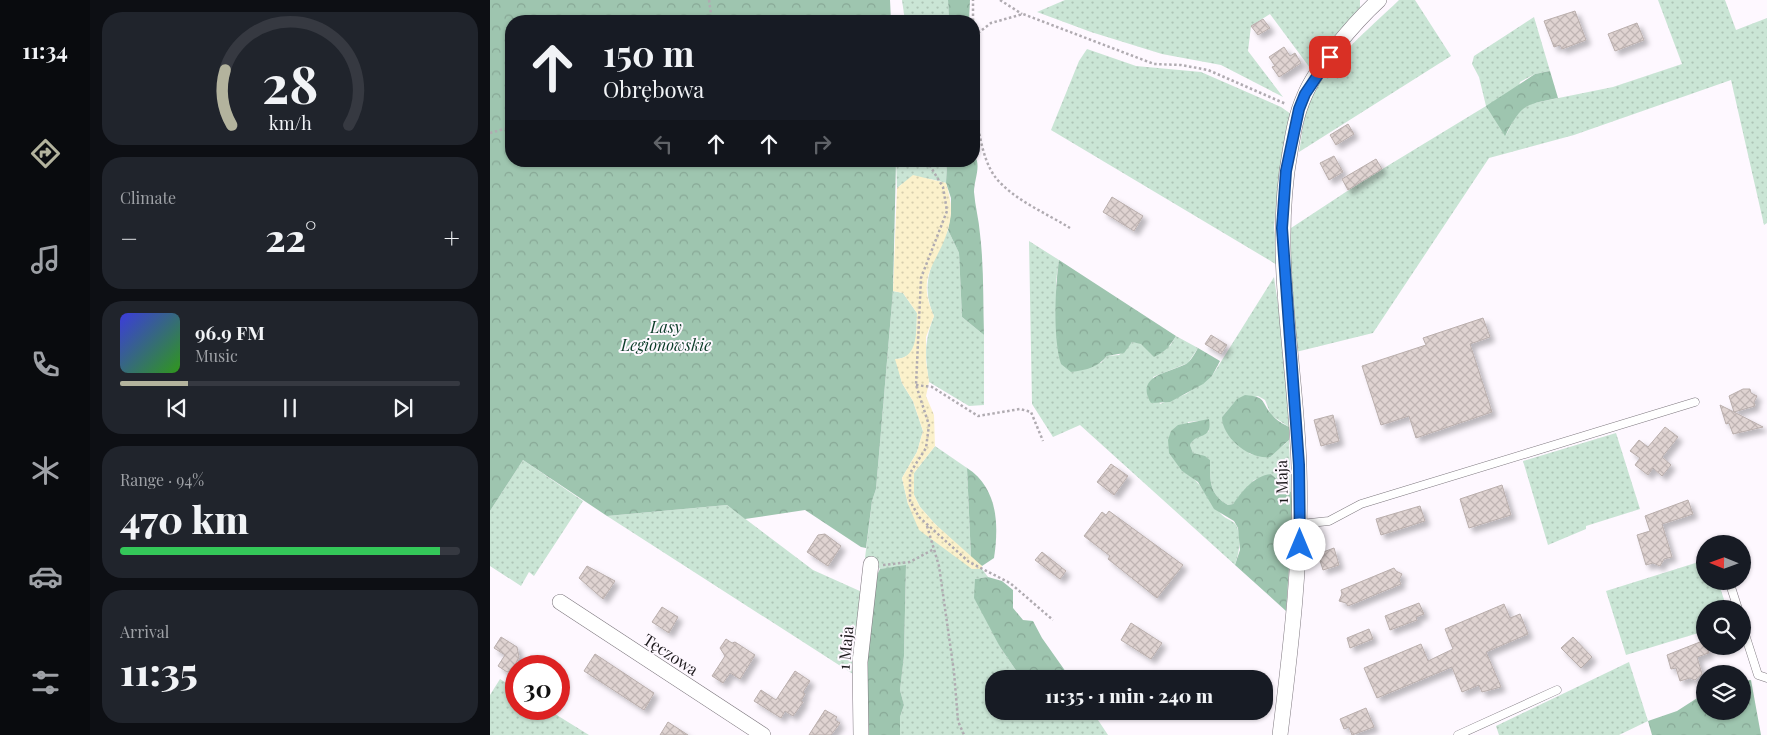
<!DOCTYPE html>
<meta charset="utf-8">
<style>
:root{--surface:#171b24;--page:#20242c;--text:#f1f3f6;--muted:#9ea1a6;--line:#363941;--accent:#b3b39d}
body{margin:0;font-family:"Playfair Display",serif;background:var(--page);color:var(--text);height:100vh;display:flex;flex-direction:column;font-size:19px;white-space:nowrap}
*{box-sizing:border-box;margin:0}
p{font-size:16px;color:var(--muted)}
.icon{flex:none;width:28px;height:28px;fill:none;stroke:currentColor;stroke-width:2;stroke-linecap:round;stroke-linejoin:round}
.map{position:relative;flex:1;overflow:hidden}
.side{display:flex;flex-direction:column;gap:12px;padding:12px;background:#0d0f14;width:400px}
.side>*{flex:none}
.guide{position:absolute;left:15px;top:15px;width:475px;height:152px;border-radius:20px;box-shadow:0 1px 4px #0004;background:#171b24;color:var(--text);overflow:hidden}
.needle{width:32px;rotate:271deg}
.buttons{position:absolute;left:1206px;top:535px;display:grid;gap:10px}
.buttons a{display:grid;place-items:center;width:55px;height:55px;border-radius:50%;background:var(--surface);box-shadow:0 1px 4px #0004;font-size:25px}
.speed{position:absolute;left:15px;top:655px;display:flex;gap:10px;font-size:25px;font-weight:700;text-align:center}
.speed>*{display:grid;place-content:center;width:65px;height:65px;border-radius:50%;background:var(--surface);box-shadow:0 1px 4px #0004;line-height:1}
.speed .limit{border:8px solid #d22;background:#fff;color:#111}
.pin{position:absolute;display:grid;place-items:center;width:42px;height:42px;color:#fff;margin:-21px;border-radius:10px;box-shadow:0 2px 8px #0006}
.me{position:absolute;width:55px;margin:-28px;rotate:0deg;stroke-linejoin:round;filter:drop-shadow(0 0 4px #0008)}
.turn{display:flex;align-items:center;gap:18px;height:105px;padding:0 15px;font-size:22px}
.turn .icon{width:65px;height:65px;stroke-width:2.5}
.turn b{display:block;font-size:35px;line-height:42px}
.lanes{display:flex;align-items:center;height:48px;padding:0 15px;background:#0003;justify-content:center;gap:25px;direction:ltr}
.lanes .off{opacity:.35}
.big{font-size:38px;font-weight:800;line-height:1.1}
.side .widget{flex:1;display:flex;flex-direction:column;justify-content:center;gap:8px;min-width:0;padding:0 18px;border-radius:20px;background:var(--page)}
.side .dial{align-items:center;gap:0}
.dial svg{height:130px;overflow:visible;fill:none;stroke:var(--line);stroke-width:7;stroke-linecap:round;text-anchor:middle}
.dial text{fill:var(--text);stroke:none}
.song{display:flex;align-items:center;gap:15px}
.cover{width:60px;height:60px;border-radius:8px;background:linear-gradient(135deg,hsl(240 70% 55%),hsl(110 70% 35%))}
.played{height:5px;border-radius:2px;background:linear-gradient(90deg,var(--accent) 20%,var(--line) 20%)}
.keys{display:flex;justify-content:space-around;direction:ltr}
.heat{display:flex;justify-content:space-between;align-items:center;font-size:28px;direction:ltr}
.charge{height:8px;border-radius:4px;background:linear-gradient(90deg,#34c759 94%,var(--line) 0)}
.trip{position:absolute;left:495px;top:670px;width:288px;height:50px;border-radius:20px;background:var(--surface);box-shadow:0 1px 4px #0004;font-weight:800;line-height:50px;text-align:center}
main{display:flex;flex:1;min-height:0}
.menu{display:flex;flex-direction:column;width:90px;justify-content:space-around;align-items:center;background:#090b0e;color:var(--muted)}
.menu .icon{width:35px;height:35px}
.menu .selected{color:var(--accent)}
.menu b{font-size:22px;color:var(--text)}
.map>svg:first-child{display:block}
</style>
<main>
<nav class="menu">
<b>11:34</b>
<svg class="icon selected" aria-label="directions" viewBox="0 0 24 24"><path d="M12 3l9 9-9 9-9-9zM9 14v-3h6M13 9l2 2-2 2"/></svg>
<svg class="icon" aria-label="music" viewBox="0 0 24 24"><path d="M9 18V5l10-2v13"/><circle cx="6" cy="18" r="3"/><circle cx="16" cy="16" r="3"/></svg>
<svg class="icon" aria-label="phone" viewBox="0 0 24 24"><path d="M5 4h4l2 5-3 2q2 4 5 5l2-3 5 2v4C11 20 4 13 5 4z"/></svg>
<svg class="icon" aria-label="climate" viewBox="0 0 24 24"><path d="M12 3v18M4 7l16 10M4 17L20 7"/></svg>
<svg class="icon" aria-label="car" viewBox="0 0 24 24"><path d="M5 17H2v-5l4-1 3-4h7l3 4 3 1v5h-3M9 17h6M6 11h13"/><circle cx="7" cy="17" r="2"/><circle cx="17" cy="17" r="2"/></svg>
<svg class="icon" aria-label="filters" viewBox="0 0 24 24"><path d="M4 7h16M4 17h16"/><circle cx="9" cy="7" r="2"/><circle cx="15" cy="17" r="2"/></svg>
</nav>
<section class="side">
<div class="widget dial"><svg viewBox="0 0 100 80">
<path d="M14 69A42 42 0 1 1 86 69"/>
<path d="M14 69A42 42 0 0 1 10 35" stroke="#b3b39d"/>
<text x="50" y="56" font-size="32" font-weight="700">28</text>
<text x="50" y="72" font-size="11">km/h</text>
</svg></div>
<div class="widget"><p>Climate</p>
<div class="heat"><a>−</a><b class="big">22°</b><a>+</a></div>
</div>
<div class="widget">
<div class="song"><i class="cover"></i><div><b>96.9 FM</b><p>Music</p></div></div>
<div class="played"></div>
<div class="keys"><svg class="icon" aria-label="previous" viewBox="0 0 24 24"><path d="M18 5L8 12l10 7zM5 5v14"/></svg><svg class="icon" aria-label="pause" viewBox="0 0 24 24"><path d="M8 5v14M16 5v14"/></svg><svg class="icon" aria-label="next" viewBox="0 0 24 24"><path d="M6 5l10 7-10 7zM19 5v14"/></svg></div>
</div>
<div class="widget"><p>Range · 94%</p><b class="big">470 km</b><div class="charge"></div></div>
<div class="widget"><p>Arrival</p><b class="big">11:35</b></div>
</section>
<div class="map">
<svg width="1277" height="735" viewBox="0 0 1277 735">
<defs>
<pattern id="grass-dots" width="8" height="8" patternUnits="userSpaceOnUse" patternTransform="scale(1.25)"><rect width="8" height="8" fill="#cae5d5"/><path d="M2 2h.1M6 6h.1" fill="none" stroke="#adc4b6" stroke-width="1.8" stroke-linecap="round"/></pattern>
<pattern id="forest-crowns" width="20" height="18" patternUnits="userSpaceOnUse" patternTransform="scale(1.25)"><rect width="20" height="18" fill="#9ec5af"/><path d="M2 6a3 3 0 1 1 6 0M12 15a3 3 0 1 1 6 0" fill="none" stroke="#88a896"/></pattern>
<pattern id="sand-dots" width="8" height="8" patternUnits="userSpaceOnUse" patternTransform="scale(1.25)"><rect width="8" height="8" fill="#fbf1cb"/><path d="M2 2h.1M6 6h.1" fill="none" stroke="#d7ceae" stroke-width="1.8" stroke-linecap="round"/></pattern>
<pattern id="building-cross-hatch" width="8" height="8" patternUnits="userSpaceOnUse" patternTransform="scale(1.25)"><rect width="8" height="8" fill="#dfd3d1"/><path d="M0 0l8 8M0 8l8-8" fill="none" stroke="#bfb4b3"/></pattern>
<filter id="shadow"><feDropShadow dx="4.5" dy="4.5" stdDeviation="2.5" flood-color="#0004"/></filter>
</defs>
<rect width="100%" height="100%" fill="#fef8ff"/>
<!-- grass -->
<g fill="url(#grass-dots)">
<path d="M412 0H458L459 21H415Z"/>
<path d="M575 0H870V15L820 68 780 14 761 26 758 51 793 97 731 65 672 54 601 32 547 12Z"/>
<path d="M909 0H925L961 56 809 152C812 136 813 116 820 100 839 61 878 30 909 0Z"/>
<path d="M1168 0H1235L1246 30 1277 18V223L1274 225 1241 80 1084 135 999 158 883 333 806 352 798 230 871 182 996 106 989 77 982 64 984 56 1044 17 1060 71 1045 74 1030 82 1016 135 1028 111 1039 104 1123 87 1192 64Z"/>
<path d="M597 49 646 66 711 72 791 107 801 114 788 186 784 227 789 266 561 130 589 61Z"/>
<path d="M406 161H457L456 183C436 178 424 173 407 188Z"/>
<path d="M458 230 469 253 472 317 494 335V405L479 406 439 382C435 355 434 342 444 316 429 283 443 260 458 230Z"/>
<path d="M539 241 569 260 566 281 568 345 611 363 617 356 629 355 642 342 680 346 686 336 708 348 698 363 663 377 670 404 696 394 722 376 784 277 794 345 799 427 781 415 775 400 768 396 744 403 732 417 760 454C776 457 789 451 799 440L801 492 781 474 764 480 743 504 738 505C719 494 720 481 720 460L703 453 700 445 701 441 719 431 708 421 698 422 692 471C712 480 717 500 732 515 738 521 746 520 748 530 751 542 749 553 745 565L590 425 563 437 542 404Z"/>
<path d="M403 291 413 293 427 313C426 332 430 358 406 359L412 383 423 401 433 431 427 452 412 478 418 504 482 569H492L498 577 485 579 510 647 532 679H504V711H602L618 735H410V717L414 705 410 690 414 656 416 566 390 569 383 560 375 558 382 501 386 489Z"/>
<path d="M1126 433 1150 509 1096 526V529L1058 545 1033 461Z"/>
<path d="M445 446 477 468 481 558 445 524 430 507 424 495V473Z"/>
<path d="M33 460 93 501 44 576 39 572 31 586 0 566V511Z"/>
<path d="M237 505 323 570 372 592 366 676 117 516Z"/>
<path d="M1215 560V581H1228L1237 609H1215V631L1136 655 1116 591Z"/>
<path d="M1139 662 1158 721 1129 735H1009L1006 726Z"/>
<path d="M10 679 26 689V709H57L99 735H0V695Z"/>
</g>
<!-- forest -->
<g fill="url(#forest-crowns)">
<path d="M0 0H400L401 21H21V161H406L403 291 386 489 382 501 376 548 371 547 315 510 255 519 237 505 117 516 33 460 0 511Z"/>
<path d="M458 0H480L479 21H459Z"/>
<path d="M1060 71 1068 98C1034 105 1032 104 1015 136L996 106 1045 74Z"/>
<path d="M484 155C492 165 484 179 484 192 485 206 489 220 490 234 494 267 493 302 494 335L472 317 469 253 458 230 461 213V198L456 183 457 163 484 161Z"/>
<path d="M569 260 686 336C680 346 675 352 664 357L651 344 642 342 634 353 617 356C607 368 596 370 581 372L571 364C563 339 565 287 569 260Z"/>
<path d="M708 348 730 361 722 376 713 384 680 402 661 403C645 375 679 373 696 364 701 361 705 353 708 348Z"/>
<path d="M755 395C777 397 770 401 782 415 786 420 793 424 799 427V440L780 457C760 460 732 438 732 417L747 399Z"/>
<path d="M719 419C723 441 705 432 700 445L703 453 715 456 720 460C720 481 719 494 738 505L743 504C753 491 763 476 781 474L801 492 803 511 796 611 745 565 750 550 748 528 744 521 724 509 708 482 692 471 679 453 678 440 681 431 688 425Z"/>
<path d="M477 468C508 488 509 525 504 558L492 566 481 558Z"/>
<path d="M416 565 414 656 410 690 414 705 410 717V735H374L381 587 390 569Z"/>
<path d="M498 577 512 581 523 590V608L533 620 543 621 552 638 576 672 574 679H532L510 647 484 598 485 579Z"/>
<path d="M1261 680 1271 735H1162L1158 721 1187 711 1215 693V711H1252L1253 681Z"/>
</g>
<!-- sand -->
<path fill="url(#sand-dots)" d="M423 175 456 183C461 199 463 213 458 229 448 265 425 274 444 316L436 337V361L439 382 436 396 444 415 445 446 424 473V495L430 507 445 524 492 566V569H482L429 530 418 504 412 478 427 452 433 431 423 401 412 383 405 359C429 359 426 330 427 313L413 293 403 291 407 188Z"/>
<!-- building -->
<g fill="url(#building-cross-hatch)" stroke="#b9aeac" filter="url(#shadow)">
<path d="M1085 11 1096 40 1072 49 1070 45 1064 47 1054 21Z"/>
<path d="M773 19 780 28 768 35 761 26Z"/>
<path d="M1147 23 1154 40 1125 51 1118 34Z"/>
<path d="M794 47 800 56 805 53 811 63 789 77 782 67 785 66 779 57Z"/>
<path d="M858 124 864 134 846 145 840 135Z"/>
<path d="M844 156 853 172 839 180 830 163Z"/>
<path d="M886 159 892 169 858 190 852 179Z"/>
<path d="M622 197 653 216 644 231 613 212Z"/>
<path d="M993 318 1000 337 980 344 1002 412 926 438 919 416 891 425 872 366 936 345 933 338Z"/>
<path d="M721 335 737 345 731 354 715 344Z"/>
<path d="M1253 389H1260L1261 393 1267 396 1264 402 1265 406 1244 412 1239 396Z"/>
<path d="M1230 405 1244 412 1273 427 1243 434 1239 423 1236 424Z"/>
<path d="M843 415 849 441 831 446 824 420Z"/>
<path d="M1175 427 1188 437 1172 457 1181 465 1172 476 1163 468 1158 475 1145 465 1150 458 1140 451 1149 440 1158 447Z"/>
<path d="M621 464 638 476 624 495 607 482Z"/>
<path d="M1012 485 1021 515 979 528 970 499Z"/>
<path d="M1198 500 1203 514 1172 524 1182 557 1174 559 1170 566 1163 563 1156 565 1147 535 1160 531 1155 516Z"/>
<path d="M930 506 935 521 891 535 886 519Z"/>
<path d="M619 511 693 565 667 598 618 559 620 556 594 536 612 512 616 515Z"/>
<path d="M335 534 351 546 338 566 317 552 328 535Z"/>
<path d="M844 548 849 565 833 570 828 554Z"/>
<path d="M552 552 576 571 570 579 545 560Z"/>
<path d="M97 566 125 581 113 599 89 578Z"/>
<path d="M904 568 906 571 912 574 909 580 911 584 858 606 856 603 849 601 852 594 851 590Z"/>
<path d="M929 603 934 614 926 617 927 620 900 630 895 616Z"/>
<path d="M1014 604 1020 618 1030 614 1038 634 996 652 1011 687 992 692 989 685 972 692 962 667 887 698 874 668 931 644 938 661 963 649 955 629Z"/>
<path d="M172 607 188 617 179 633 162 622Z"/>
<path d="M641 623 672 643 661 659 631 640Z"/>
<path d="M879 629 883 639 860 648 857 638Z"/>
<path d="M11 637 27 647 29 657 26 663V670L17 672 8 666 15 655 4 648Z"/>
<path d="M1083 637 1102 657 1091 668 1071 648Z"/>
<path d="M236 639 242 643 245 642 265 655 250 679 240 673 233 683 222 676 235 656 230 648Z"/>
<path d="M1215 640 1219 653 1207 657 1212 674 1205 680 1200 678 1190 681 1186 668 1181 669 1177 655Z"/>
<path d="M105 654 164 693 154 710 94 671Z"/>
<path d="M305 671 320 681 313 692 315 694 311 701 313 702 303 716 295 711 291 718 264 701 271 690 286 700Z"/>
<path d="M876 708 884 727 862 735 859 727 854 729 850 719Z"/>
<path d="M335 710 347 717 345 720 350 723 341 735H319Z"/>
<path d="M178 722 198 735H170Z"/>
</g>
<g fill="none" stroke-linecap="round" stroke-linejoin="round">
<!-- service casing -->
<g stroke="#7e787f" stroke-width="9">
<g id="service">
<path d="M810 524 839 521 871 504 1205 402"/>
<path d="M1239 581 1248 609"/>
<path d="M1252 625 1268 675 1277 678"/>
<path d="M968 735 1067 690"/>
</g>
</g>
<!-- minor casing -->
<g stroke="#7e787f" stroke-width="16">
<g id="minor">
<path d="M70 602 273 735"/>
<path d="M371 735 370 662 381 564"/>
<path d="M790 735C801 646 812 557 809 467 806 362 781 257 800 152 803 134 806 115 814 97 826 67 865 22 889 0"/>
</g>
</g>
<!-- path -->
<g stroke="#b0abb1" stroke-width="2.5" stroke-dasharray="2.5 2.5" stroke-linecap="butt">
<path d="M219 0 222 21"/>
<path d="M510 0 532 14"/>
<path d="M483 21V0"/>
<path d="M484 36 501 23 533 14 664 64 691 65 718 70 796 104"/>
<path d="M484 89C486 115 490 158 506 178 524 200 556 213 580 228"/>
<path d="M0 133 21 127"/>
<path d="M437 161 453 187 457 211 431 278 426 385 439 425 436 448 420 473V501L429 517 479 562 520 583 563 620"/>
<path d="M426 385 442 387 488 416 530 409 541 412 553 441"/>
<path d="M437 526 449 566 464 672 468 721 474 735"/>
<path d="M393 565 420 562 444 549"/>
</g>
<!-- service -->
<use href="#service" stroke="#fff" stroke-width="8"/>
<!-- minor -->
<use href="#minor" stroke="#fff" stroke-width="15"/>
</g>
<g fill="none" stroke-linecap="round" stroke-linejoin="round">
<!-- route casing -->
<g stroke="#114b97" stroke-width="12">
<path id="route" d="M810 545 809 465 792 228 796 171 809 109 815 94 840 57"/>
</g>
<!-- route -->
<use href="#route" stroke="#1a73e8" stroke-width="9"/>
</g>
<g text-anchor="middle" dominant-baseline="central" stroke-width="4" stroke-linejoin="round" paint-order="stroke">
<!-- park labels -->
<g font-size="16" font-style="italic" fill="#093b26" stroke="#fef8ff">
<text x="176" y="326">Lasy<tspan x="176" dy="18">Legionowskie</tspan></text>
</g>
<!-- street labels -->
<g font-size="16" fill="#1b181b" stroke="#fef8ff">
<text transform="translate(791 482) rotate(-91)">1 Maja</text>
<text transform="translate(355 648) rotate(-85)">1 Maja</text>
<text transform="translate(181 654) rotate(33)">Tęczowa</text>
</g>
</g>
</svg>
<div class="buttons">
<a><svg class="needle" viewBox="-14 -14 28 28"><path d="M0-13l5 13h-10z" fill="#e53935"/><path d="M0 13l5-13h-10z" fill="#9ea1a6"/></svg></a>
<a><svg class="icon" aria-label="search" viewBox="0 0 24 24"><circle cx="10" cy="10" r="6"/><path d="M15 15l6 6"/></svg></a>
<a><svg class="icon" aria-label="layers" viewBox="0 0 24 24"><path d="M12 4l9 5-9 5-9-5zM3 14l9 5 9-5"/></svg></a>
</div>
<div class="speed"><div class="limit">30</div></div>
<div class="pin" style="left:840px;top:57px;background:#d93025"><svg class="icon" aria-label="arrive" viewBox="0 0 24 24"><path d="M6 21V4h12l-3 4 3 4H6"/></svg></div>
<svg class="me" style="left:810px;top:545px" viewBox="-20 -20 40 40"><circle r="19" fill="#fff"/><path d="M0-13L10 11 0 6-10 11z" fill="#1a73e8"/></svg>
<div class="trip">11:35 · 1 min · 240 m</div>
<div class="guide">
<div class="turn"><svg class="icon" aria-label="ahead" viewBox="0 0 24 24"><path d="M12 20V5M6 11l6-6 6 6"/></svg><div><b>150 m</b>Obrębowa</div></div>
<div class="lanes"><svg class="icon off" aria-label="left" viewBox="0 0 24 24"><path d="M17 20v-9H6M10 6l-5 5 5 5"/></svg><svg class="icon" aria-label="ahead" viewBox="0 0 24 24"><path d="M12 20V5M6 11l6-6 6 6"/></svg><svg class="icon" aria-label="ahead" viewBox="0 0 24 24"><path d="M12 20V5M6 11l6-6 6 6"/></svg><svg class="icon off" aria-label="right" viewBox="0 0 24 24"><path d="M7 20v-9h11M14 6l5 5-5 5"/></svg></div>
</div>
</div>
</main>
